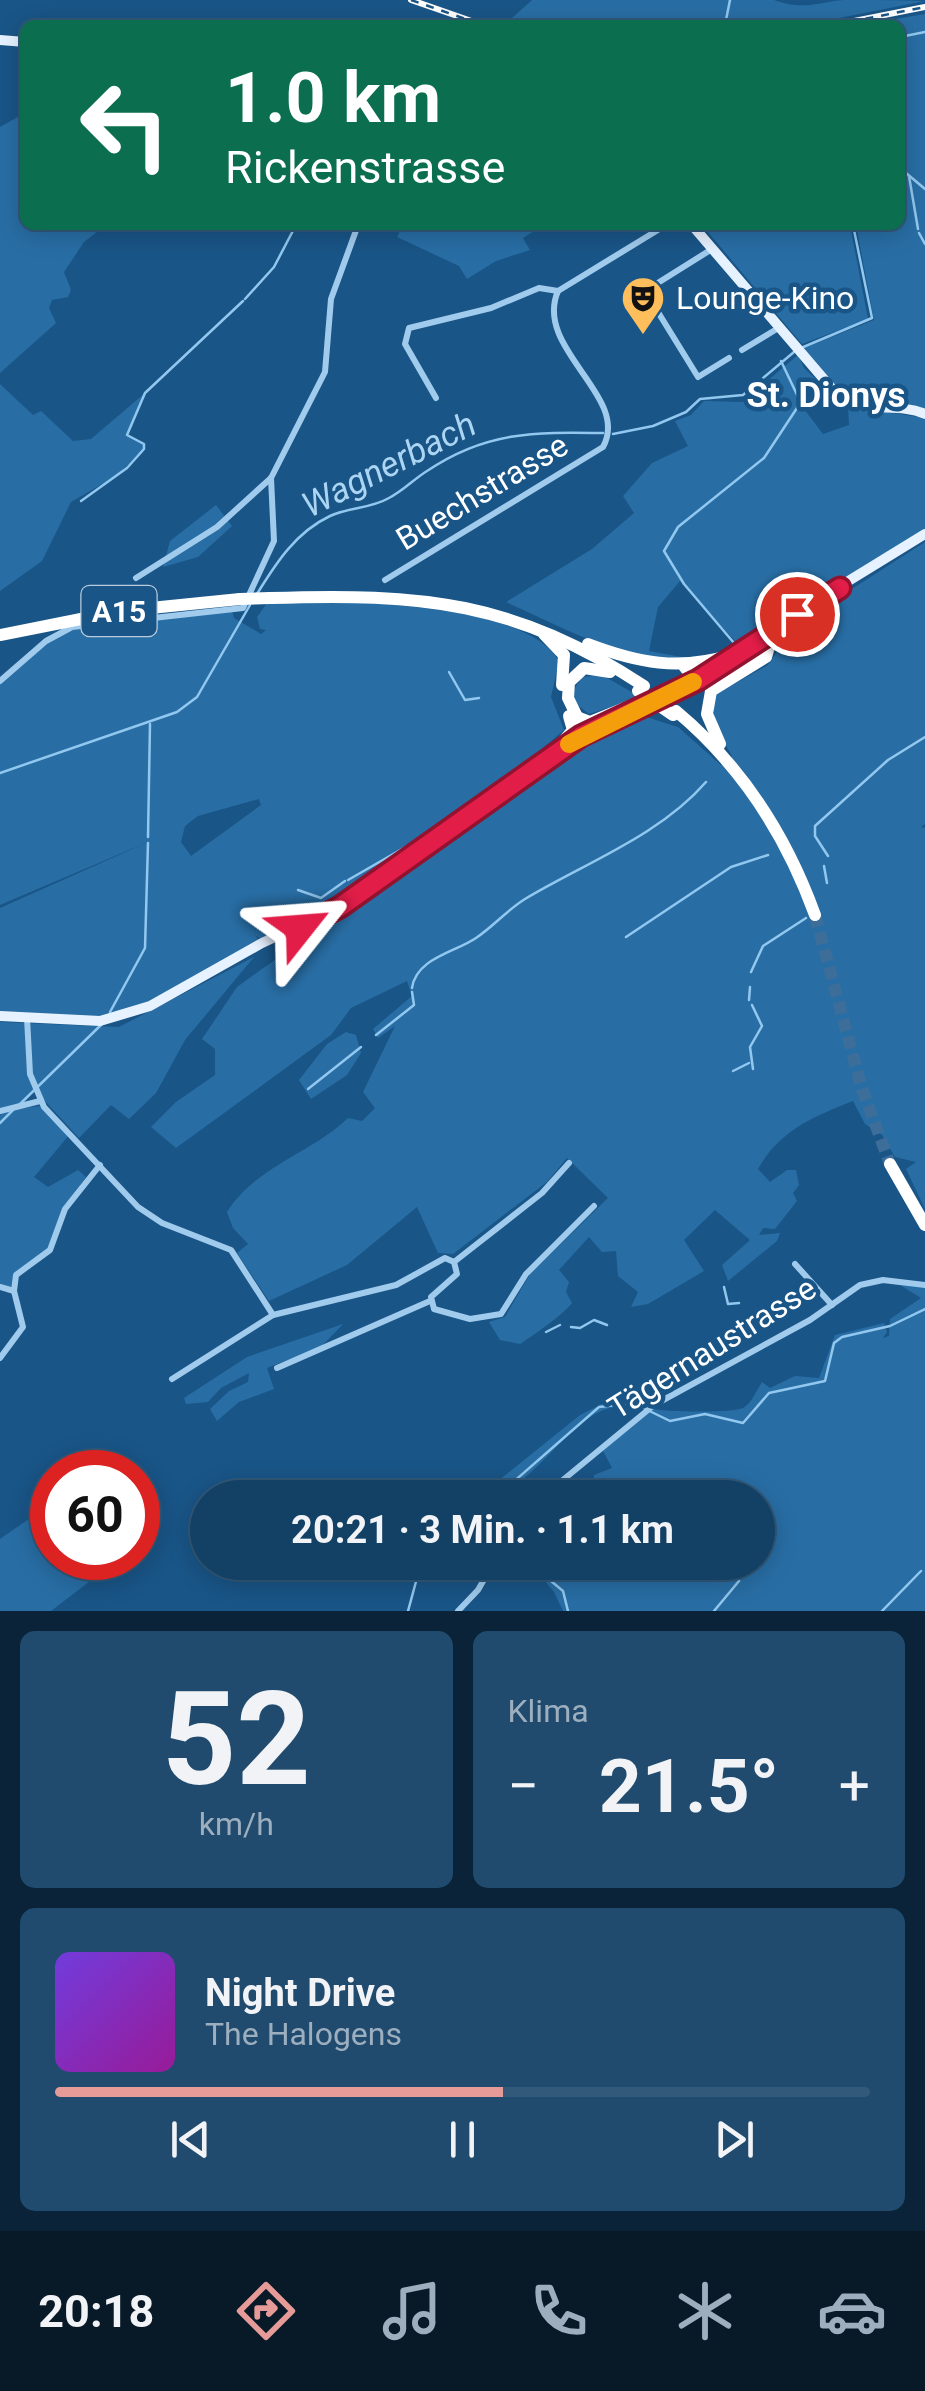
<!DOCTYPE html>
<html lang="de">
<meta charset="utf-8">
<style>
:root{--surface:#134065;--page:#204b6e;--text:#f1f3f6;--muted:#9dafbf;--line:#325979;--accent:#e69b98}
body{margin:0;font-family:Roboto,sans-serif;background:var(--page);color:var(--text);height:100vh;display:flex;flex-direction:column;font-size:38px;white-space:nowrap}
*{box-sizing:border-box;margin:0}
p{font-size:32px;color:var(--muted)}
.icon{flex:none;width:55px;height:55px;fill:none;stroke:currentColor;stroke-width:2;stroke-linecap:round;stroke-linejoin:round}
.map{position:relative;height:1611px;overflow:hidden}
.details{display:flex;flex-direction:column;gap:20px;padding:20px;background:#0a2338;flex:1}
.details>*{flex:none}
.hud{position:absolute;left:20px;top:20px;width:885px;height:210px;border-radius:15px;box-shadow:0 5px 25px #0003,0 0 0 2px var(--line);background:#0b6e4f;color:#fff;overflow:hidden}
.speed{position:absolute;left:30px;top:1450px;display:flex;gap:20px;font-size:50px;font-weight:700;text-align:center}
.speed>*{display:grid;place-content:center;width:130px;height:130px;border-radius:50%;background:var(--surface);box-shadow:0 5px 25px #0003,0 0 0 2px var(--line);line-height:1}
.speed .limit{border:15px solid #d22;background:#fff;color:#111}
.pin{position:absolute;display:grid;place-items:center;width:85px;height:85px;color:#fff;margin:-42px;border:5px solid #fff;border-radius:50%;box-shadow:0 2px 10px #0007}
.me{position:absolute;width:110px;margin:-55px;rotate:62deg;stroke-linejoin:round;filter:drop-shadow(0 0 8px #0008)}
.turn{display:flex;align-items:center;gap:35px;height:210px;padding:0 40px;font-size:45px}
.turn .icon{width:130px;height:130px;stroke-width:2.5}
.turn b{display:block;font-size:70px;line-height:85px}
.big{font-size:75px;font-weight:700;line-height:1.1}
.details .widget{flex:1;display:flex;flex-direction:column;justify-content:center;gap:15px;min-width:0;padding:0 35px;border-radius:15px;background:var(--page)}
.details .dial{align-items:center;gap:0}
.dial b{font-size:130px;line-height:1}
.song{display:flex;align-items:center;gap:30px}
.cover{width:120px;height:120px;border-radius:15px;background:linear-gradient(135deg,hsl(260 70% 55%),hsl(300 70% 35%))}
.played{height:10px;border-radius:5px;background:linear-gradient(90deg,var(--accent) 55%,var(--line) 55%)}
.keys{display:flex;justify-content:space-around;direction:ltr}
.heat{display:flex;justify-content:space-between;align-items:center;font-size:55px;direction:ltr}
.details .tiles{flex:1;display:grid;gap:20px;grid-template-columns:1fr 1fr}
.widget:last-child{grid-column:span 2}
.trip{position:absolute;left:190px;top:1480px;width:585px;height:100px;border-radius:50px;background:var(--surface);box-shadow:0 5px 25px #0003,0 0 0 2px var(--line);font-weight:700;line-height:100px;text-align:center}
.tabs{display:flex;height:160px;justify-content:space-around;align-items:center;background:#081a28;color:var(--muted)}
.tabs .icon{width:70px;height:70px}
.tabs .selected{color:var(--accent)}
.tabs b{font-size:45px;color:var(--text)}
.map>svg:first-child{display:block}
</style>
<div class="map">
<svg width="925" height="1611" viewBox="0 0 925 1611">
<rect width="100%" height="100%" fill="#195587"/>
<!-- green -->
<g fill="#286ea5" fill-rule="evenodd">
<path d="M532 0H774C805 11 817 2 845 0 871 0 900 0 925 1L804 25H504Z"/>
<path d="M925 14V410L847 399 802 349 874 320 856 225H900V25H858Z"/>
<path d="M25 113V225H106L84 242 64 272 71 290 68 297 52 300 49 308 56 323 0 373V127Z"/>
<path d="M403 225H544L523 238 530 250 496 261 467 279 459 266 397 237Z"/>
<path d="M702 225H850L868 319 802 344Z"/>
<path d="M798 355 804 368 821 384 798 401 823 434 849 425 848 406 925 418V532L755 637 737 643 680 581 658 607 649 651 687 658C638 670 552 622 506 602L592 549 634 513 623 496 652 463 688 446 675 421 691 415 704 401 742 402Z"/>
<path d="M0 384 33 415 41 411 73 441 91 439 145 393 127 435 144 444V449L116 476 71 502 42 561 0 591Z"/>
<path d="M216 505 232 526 198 557 163 567 170 541Z"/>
<path d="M925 542V824L921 827 925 828V1209L906 1169 916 1162 895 1157 882 1135 865 1124 853 1101C813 1117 780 1130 758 1169L770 1182 787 1170H796L799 1185 793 1193 797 1201 775 1229 763 1228 759 1235 780 1233 777 1241 728 1281 722 1265 750 1240 715 1210 684 1240 704 1271 648 1304 631 1307 638 1292 618 1276 616 1251 602 1252 589 1237 559 1270 569 1282 566 1292 572 1303C564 1314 534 1335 520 1344L500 1340 489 1322 505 1317 530 1274 608 1198 567 1158 547 1182 453 1254 438 1253 417 1207 347 1265 269 1301 237 1253 248 1244 233 1228 227 1212C255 1167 313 1152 348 1118L362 1121 375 1108 363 1092 395 1026 378 1038 373 1029 412 996 407 981 351 1008 331 1035 176 1148 151 1127 176 1102 215 1075V1049L202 1039 237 987 546 765 640 715 678 727 721 765 732 756C720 735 709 719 716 694L768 665 794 626Z"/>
<path d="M361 602C416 607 531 613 559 661L551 697 564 730 496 788 338 904 261 939 255 935 260 941 231 961 112 1020 0 1013V908L148 842 0 905V681L34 650 73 627 232 611 234 618 261 634 266 630 260 629 257 617 267 603ZM259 799 261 805 191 856 181 842 185 826 198 816Z"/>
<path d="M602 675 635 694 633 700 589 714 575 703 573 691 582 677Z"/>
<path d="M254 957 185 1040 156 1093 129 1119 111 1105 79 1138 34 1089 21 1107 9 1110 40 1106 70 1134 34 1177 48 1187 78 1170 86 1177 64 1209 50 1250 20 1270 14 1291 0 1284V1022L119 1027Z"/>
<path d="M346 1032 356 1035 361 1053 347 1075 311 1099 299 1080 327 1044Z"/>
<path d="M900 1285 925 1288V1611H563L554 1592 530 1563 758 1562V1498L573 1497 593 1483 594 1475 612 1468 602 1449 654 1409C666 1412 733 1413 743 1408 752 1403 756 1391 762 1382L770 1388 795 1376 819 1378 835 1335 884 1323 887 1332 883 1338 889 1336 890 1319 921 1298Z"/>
<path d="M343 1324 321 1347 267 1368 274 1389 239 1402 217 1421 210 1409 229 1391 248 1382 249 1373 221 1388 208 1402 186 1404 184 1398 247 1357Z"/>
<path d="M610 1400 645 1404 639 1410C577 1385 541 1498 478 1497L580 1415Z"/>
<path d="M52 1503V1558H114L115 1562 51 1611H0V1539Z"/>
</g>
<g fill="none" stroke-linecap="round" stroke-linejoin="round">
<!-- stream -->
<g stroke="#92c8ef" stroke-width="2.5">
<path d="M725 25 730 0"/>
<path d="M900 37 925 32"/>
<path d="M900 168 925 189"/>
<path d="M909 176 918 229"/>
<path d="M892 225V226"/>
<path d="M919 233 925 244"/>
<path d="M245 299 274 267 296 225"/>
<path d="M801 348 872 318 853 225"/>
<path d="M613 434 653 426 686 412 700 399 743 395 794 352"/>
<path d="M81 501 127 468 144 449V444L127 435 145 393 243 301"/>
<path d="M257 594C276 563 296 532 330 516 349 507 370 509 389 498 403 491 414 479 427 471 486 431 535 432 603 433"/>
<path d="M734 643 684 584 664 551 678 527 764 458 797 408 800 401 781 361"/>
<path d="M449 672 465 700 479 698"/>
<path d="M0 773 177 712 197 697 250 605"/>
<path d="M148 837 150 724"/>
<path d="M828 856 815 836V826L888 760 925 737"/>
<path d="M824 866 827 883"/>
<path d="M348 880 442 826"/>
<path d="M298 890 321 898 345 881"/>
<path d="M626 937 731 867 768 855"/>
<path d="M751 972 763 946 806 918"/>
<path d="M412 988C416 958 456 952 476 938 494 926 507 910 525 899 585 863 659 836 706 782"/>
<path d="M749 1000 750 987"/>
<path d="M752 1005 762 1026 750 1047 753 1069"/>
<path d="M110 1012 145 948 148 843"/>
<path d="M376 1035 414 1005 412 992"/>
<path d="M733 1071 749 1063"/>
<path d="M308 1089 361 1047"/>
<path d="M19 1105 103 1023"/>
<path d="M0 1123 13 1110"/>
<path d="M724 1287 728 1304 739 1303"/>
<path d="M571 1327 580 1328 594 1320 607 1325"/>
<path d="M546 1332 560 1325"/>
<path d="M495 1498 599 1407 633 1403 670 1421 705 1414 743 1423 769 1393 825 1381 834 1343 842 1337 890 1326 925 1309"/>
<path d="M528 1562 563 1591 568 1611"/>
<path d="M408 1611 417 1578 428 1565"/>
<path d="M714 1611 739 1581"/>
<path d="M882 1611 921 1571"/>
</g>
<!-- highway-tunnel -->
<path stroke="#3c6e99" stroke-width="12" stroke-dasharray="12 6" stroke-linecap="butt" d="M815 915 862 1089 890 1164"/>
<!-- minor -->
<g stroke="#a0cbed" stroke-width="6">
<path d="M712 249 645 291 698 377 729 358"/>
<path d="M742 350 780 327"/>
<path d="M436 398 405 344 409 328 491 308 539 288 558 291"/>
<path d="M136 578 217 527 271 478 325 372 331 299 358 225"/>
<path d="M385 580 603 447C631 396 533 349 558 291L666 225"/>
<path d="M0 681 46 641 72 627 243 608 274 541 271 478"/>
<path d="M27 1018 30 1074 44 1107 138 1207 162 1223 231 1250 273 1315 396 1285 445 1258 454 1262 457 1274 431 1297 434 1309 470 1319 501 1314 526 1274 594 1206"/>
<path d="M0 1111 40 1101"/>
<path d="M454 1262 542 1193 569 1163"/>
<path d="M795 1264 832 1305"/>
<path d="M0 1287 14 1291"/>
<path d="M0 1358 23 1327 14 1291 16 1275 50 1250 65 1209 100 1165"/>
<path d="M277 1368 430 1301"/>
<path d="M172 1379 273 1315"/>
<path d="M541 1498 654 1405 810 1320 860 1285 883 1280 925 1285"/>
<path d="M458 1611 478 1590 494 1562"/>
</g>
<!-- major -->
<g stroke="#e6f2ff" stroke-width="10">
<path d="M0 40 25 42"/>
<path d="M692 225 840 398C868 414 897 402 925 414"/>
<path d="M646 699 707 668 925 534"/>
<path d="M560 750 656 700"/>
<path d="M0 1016 100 1021 150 1006 262 943 340 907 565 741"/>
</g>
<!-- highway -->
<g stroke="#fff" stroke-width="12">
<path d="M270 598C422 593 515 601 644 686"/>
<path d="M544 634 564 655 562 685"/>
<path d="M0 635 121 611 240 599"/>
<path d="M588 644C638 663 679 671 731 655"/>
<path d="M684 666 691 675 688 684"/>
<path d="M676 711C742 766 786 835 815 915"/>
<path d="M577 717 590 722 637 703"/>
<path d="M581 736 583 729 568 698 569 682 584 668 610 672"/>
<path d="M562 743 573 730 569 716"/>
<path d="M720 744 707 714 711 691 766 657 773 633"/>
<path d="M890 1164 925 1225"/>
</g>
<!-- rail casing -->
<g stroke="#fff" stroke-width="6">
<g id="rail">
<path d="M411 0 483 25"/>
<path d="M834 25 925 7"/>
</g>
</g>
<!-- rail -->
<use href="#rail" stroke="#195587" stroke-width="2.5" stroke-dasharray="8" stroke-linecap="butt"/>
<!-- highway-bridge -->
<g stroke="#fff" stroke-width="12">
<path d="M240 599 270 598"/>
<path d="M638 691 673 715"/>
</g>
</g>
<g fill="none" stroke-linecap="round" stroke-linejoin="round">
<!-- route casing -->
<g stroke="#92132f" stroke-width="25">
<path id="route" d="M300 928 340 907 581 736 698 680 840 588 797 614"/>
</g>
<!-- route -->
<use href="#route" stroke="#e11d48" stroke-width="18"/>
<!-- slow -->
<path stroke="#f59e0b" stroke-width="18" d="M569 744 693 682"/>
</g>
<!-- icons -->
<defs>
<g id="theatre-pin" transform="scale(2.25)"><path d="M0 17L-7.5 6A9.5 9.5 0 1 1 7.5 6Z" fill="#ffbe5c" stroke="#195587"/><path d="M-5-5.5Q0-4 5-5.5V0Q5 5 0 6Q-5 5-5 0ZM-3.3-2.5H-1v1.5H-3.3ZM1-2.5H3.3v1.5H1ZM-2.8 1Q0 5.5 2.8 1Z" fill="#111"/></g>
</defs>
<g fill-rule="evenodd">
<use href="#theatre-pin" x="643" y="298"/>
</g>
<g text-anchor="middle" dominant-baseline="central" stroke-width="9" stroke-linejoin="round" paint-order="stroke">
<!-- shield labels -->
<rect fill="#195587" stroke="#baccdb" stroke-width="2.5" x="81.5" y="586" width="75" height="50" rx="8"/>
<g font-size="30" font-weight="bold" fill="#fff">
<text x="119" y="611">A15</text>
</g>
<!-- poi labels -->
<g font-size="32" fill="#fff" stroke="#195587" text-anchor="start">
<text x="676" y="298">Lounge-Kino</text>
</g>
<!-- street labels -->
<g font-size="32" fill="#fff" stroke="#195587">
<text transform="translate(482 492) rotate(-31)">Buechstrasse</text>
<text transform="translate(712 1348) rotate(-32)">Tägernaustrasse</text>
</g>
<!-- neighbourhood labels -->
<g font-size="35" font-weight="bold" fill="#fff" stroke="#195587">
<text x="826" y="395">St. Dionys</text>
</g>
<!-- water labels -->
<g font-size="35" font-style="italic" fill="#acd5f4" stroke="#195587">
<text transform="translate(389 465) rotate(-27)">Wagnerbach</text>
</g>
</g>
</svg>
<div class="speed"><div class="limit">60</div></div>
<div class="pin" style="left:797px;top:614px;background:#d93025"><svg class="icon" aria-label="arrive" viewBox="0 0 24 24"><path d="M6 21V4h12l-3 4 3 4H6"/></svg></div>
<svg class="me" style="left:300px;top:928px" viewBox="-20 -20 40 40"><path d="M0-17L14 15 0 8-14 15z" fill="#e11d48" stroke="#fff" stroke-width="4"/></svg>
<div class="trip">20:21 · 3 Min. · 1.1 km</div>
<div class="hud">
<div class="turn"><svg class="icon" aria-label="left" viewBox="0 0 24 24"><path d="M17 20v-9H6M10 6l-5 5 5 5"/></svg><div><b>1.0 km</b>Rickenstrasse</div></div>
</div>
</div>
<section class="details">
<div class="tiles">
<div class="widget dial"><b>52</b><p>km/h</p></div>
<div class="widget"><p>Klima</p>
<div class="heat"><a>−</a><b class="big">21.5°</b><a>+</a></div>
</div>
<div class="widget">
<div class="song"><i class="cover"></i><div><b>Night Drive</b><p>The Halogens</p></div></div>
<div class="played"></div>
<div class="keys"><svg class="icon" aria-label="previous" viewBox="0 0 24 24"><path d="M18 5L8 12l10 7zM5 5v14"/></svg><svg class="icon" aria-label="pause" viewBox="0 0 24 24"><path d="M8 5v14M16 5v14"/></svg><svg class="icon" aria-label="next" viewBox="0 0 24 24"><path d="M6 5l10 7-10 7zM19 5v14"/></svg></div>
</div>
</div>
</section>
<nav class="tabs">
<b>20:18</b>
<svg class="icon selected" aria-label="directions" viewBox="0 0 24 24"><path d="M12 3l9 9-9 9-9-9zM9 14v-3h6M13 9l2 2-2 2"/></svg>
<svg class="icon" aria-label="music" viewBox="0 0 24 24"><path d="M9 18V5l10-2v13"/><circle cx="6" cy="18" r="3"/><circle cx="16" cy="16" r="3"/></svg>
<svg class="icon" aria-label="phone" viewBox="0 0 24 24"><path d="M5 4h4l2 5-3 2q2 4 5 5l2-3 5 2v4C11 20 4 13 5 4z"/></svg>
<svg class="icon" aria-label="climate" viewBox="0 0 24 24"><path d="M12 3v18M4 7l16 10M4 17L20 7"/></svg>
<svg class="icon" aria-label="car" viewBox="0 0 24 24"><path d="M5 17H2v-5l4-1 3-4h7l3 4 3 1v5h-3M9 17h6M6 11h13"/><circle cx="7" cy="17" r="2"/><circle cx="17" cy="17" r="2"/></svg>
</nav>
